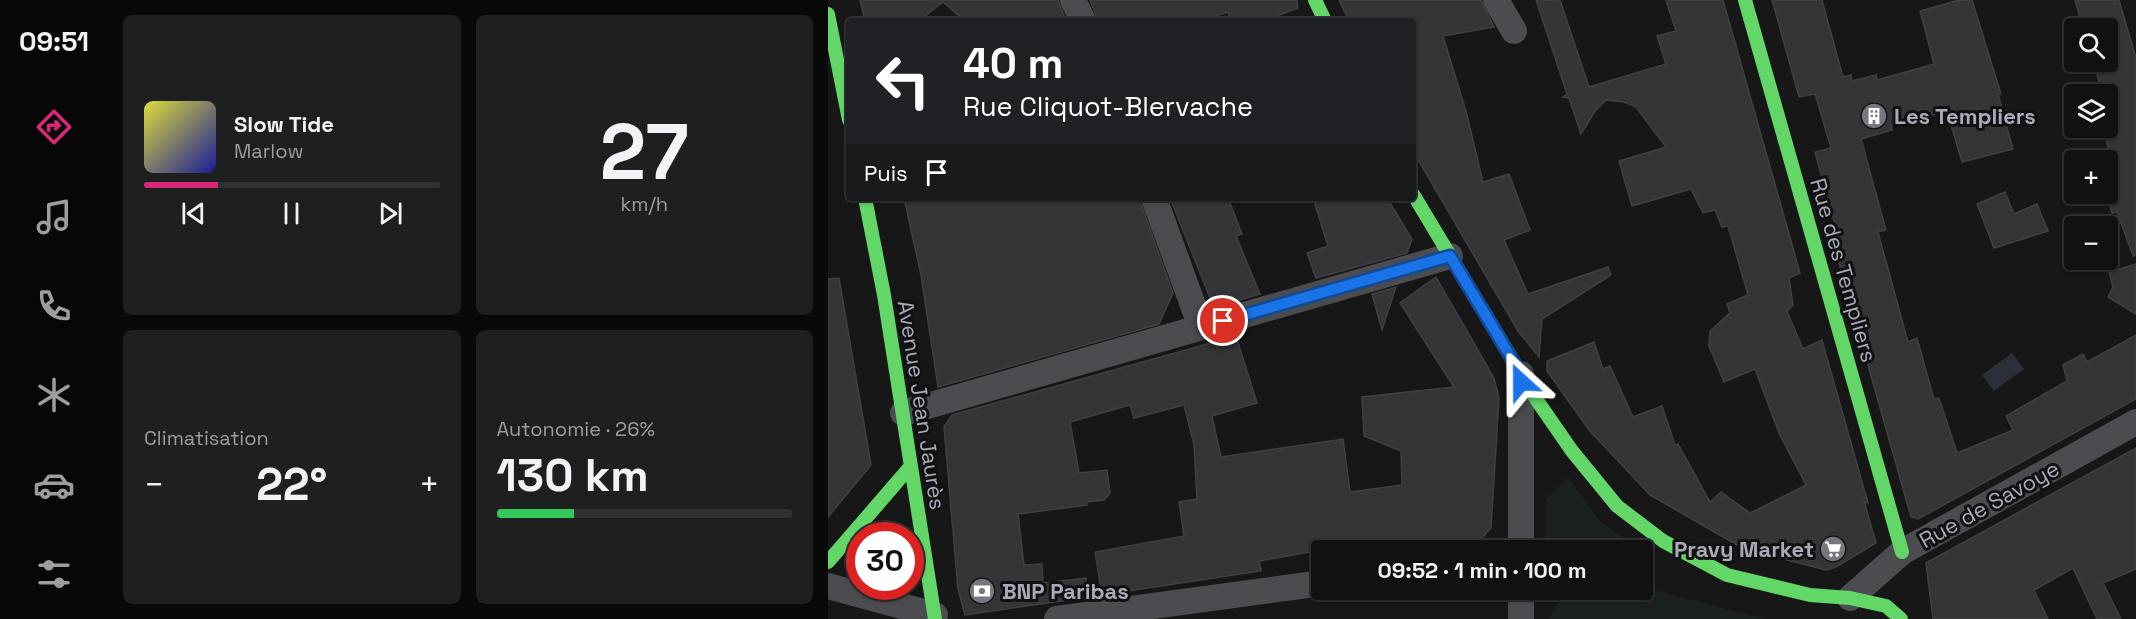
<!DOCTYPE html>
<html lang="fr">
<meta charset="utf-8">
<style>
:root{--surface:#111;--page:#1e1f1f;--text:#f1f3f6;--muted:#9c9d9f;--line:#303131;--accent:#db2777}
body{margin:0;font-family:"Space Grotesk",sans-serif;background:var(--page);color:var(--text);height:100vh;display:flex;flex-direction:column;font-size:22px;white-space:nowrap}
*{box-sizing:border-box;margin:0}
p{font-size:20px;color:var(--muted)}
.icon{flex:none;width:33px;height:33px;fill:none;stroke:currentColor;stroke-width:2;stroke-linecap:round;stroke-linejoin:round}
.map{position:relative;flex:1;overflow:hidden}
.side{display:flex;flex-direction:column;gap:15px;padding:15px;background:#090909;width:720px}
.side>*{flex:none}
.guide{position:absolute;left:18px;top:18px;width:570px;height:183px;border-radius:6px;box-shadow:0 2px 4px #0004,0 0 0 2px var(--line);background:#202124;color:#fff;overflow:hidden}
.controls{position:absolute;left:1236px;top:18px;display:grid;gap:12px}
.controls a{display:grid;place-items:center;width:54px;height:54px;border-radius:6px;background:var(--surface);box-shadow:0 2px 4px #0004,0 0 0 2px var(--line);font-size:30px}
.speed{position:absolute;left:18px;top:522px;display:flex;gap:12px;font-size:30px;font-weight:700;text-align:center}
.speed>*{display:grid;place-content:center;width:78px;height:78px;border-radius:50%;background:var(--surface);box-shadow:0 2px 4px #0004,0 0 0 2px var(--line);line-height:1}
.speed .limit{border:9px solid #d22;background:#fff;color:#111}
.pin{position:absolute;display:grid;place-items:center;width:51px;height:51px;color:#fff;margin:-26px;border:3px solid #fff;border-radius:50%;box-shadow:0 2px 6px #0007}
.me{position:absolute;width:66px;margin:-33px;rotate:336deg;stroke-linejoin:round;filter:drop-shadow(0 0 4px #0008)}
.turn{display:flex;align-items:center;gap:21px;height:126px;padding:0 18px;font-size:27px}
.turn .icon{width:78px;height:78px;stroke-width:2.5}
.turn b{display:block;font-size:42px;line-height:51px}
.then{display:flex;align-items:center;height:57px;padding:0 18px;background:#0003;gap:12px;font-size:22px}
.big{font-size:45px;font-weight:800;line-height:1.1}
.side .card{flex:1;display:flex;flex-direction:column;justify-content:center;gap:9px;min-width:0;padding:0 21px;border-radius:9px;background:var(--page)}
.side .dial{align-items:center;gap:0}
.dial b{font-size:78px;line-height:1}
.song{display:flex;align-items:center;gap:18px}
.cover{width:72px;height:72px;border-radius:9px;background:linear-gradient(135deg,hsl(60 70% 55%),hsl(240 70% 35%))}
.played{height:6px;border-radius:3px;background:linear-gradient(90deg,var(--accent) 25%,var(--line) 25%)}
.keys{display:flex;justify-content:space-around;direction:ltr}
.heat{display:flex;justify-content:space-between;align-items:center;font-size:33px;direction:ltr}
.charge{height:9px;border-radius:4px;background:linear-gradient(90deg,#34c759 26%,var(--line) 0)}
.side .tiles{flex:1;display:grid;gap:15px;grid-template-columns:repeat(2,1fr)}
.trip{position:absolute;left:483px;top:540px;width:342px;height:60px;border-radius:6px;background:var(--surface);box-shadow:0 2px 4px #0004,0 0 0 2px var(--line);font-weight:800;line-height:60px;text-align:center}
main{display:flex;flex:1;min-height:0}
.menu{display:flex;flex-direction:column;width:108px;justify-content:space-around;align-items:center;background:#070707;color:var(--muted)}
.menu .icon{width:42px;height:42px}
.menu .current{color:var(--accent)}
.menu b{font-size:27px;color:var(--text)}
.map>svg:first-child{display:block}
</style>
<main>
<nav class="menu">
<b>09:51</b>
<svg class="icon current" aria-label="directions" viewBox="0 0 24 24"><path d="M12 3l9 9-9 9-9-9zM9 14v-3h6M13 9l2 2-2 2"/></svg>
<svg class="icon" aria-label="music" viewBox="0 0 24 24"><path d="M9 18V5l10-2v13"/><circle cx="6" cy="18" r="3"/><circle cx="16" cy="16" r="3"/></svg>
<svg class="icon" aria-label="phone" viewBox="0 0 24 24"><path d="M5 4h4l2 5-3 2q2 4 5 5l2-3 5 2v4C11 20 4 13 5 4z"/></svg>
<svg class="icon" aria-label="climate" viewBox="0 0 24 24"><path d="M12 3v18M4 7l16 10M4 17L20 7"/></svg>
<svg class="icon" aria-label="car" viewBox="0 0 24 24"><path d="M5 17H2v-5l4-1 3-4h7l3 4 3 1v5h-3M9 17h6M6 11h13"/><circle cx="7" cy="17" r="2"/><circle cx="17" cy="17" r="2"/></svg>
<svg class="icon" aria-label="filters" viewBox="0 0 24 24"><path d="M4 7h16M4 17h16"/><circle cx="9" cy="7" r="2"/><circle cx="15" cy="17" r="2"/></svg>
</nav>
<section class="side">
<div class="tiles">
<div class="card">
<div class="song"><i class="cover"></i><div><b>Slow Tide</b><p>Marlow</p></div></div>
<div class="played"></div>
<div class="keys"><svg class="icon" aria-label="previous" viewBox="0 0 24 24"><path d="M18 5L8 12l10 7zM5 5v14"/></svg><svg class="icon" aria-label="pause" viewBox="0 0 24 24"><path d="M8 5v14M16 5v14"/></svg><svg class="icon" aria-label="next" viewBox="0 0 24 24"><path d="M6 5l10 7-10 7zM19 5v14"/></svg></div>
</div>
<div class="card dial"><b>27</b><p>km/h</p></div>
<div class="card"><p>Climatisation</p>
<div class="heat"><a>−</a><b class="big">22°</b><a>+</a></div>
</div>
<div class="card"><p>Autonomie · 26%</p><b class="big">130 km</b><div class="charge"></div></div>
</div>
</section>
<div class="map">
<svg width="1308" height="619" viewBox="0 0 1308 619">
<rect width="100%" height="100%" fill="#171717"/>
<!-- green -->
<g fill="#1b211d">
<path d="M740 477 772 521 810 547 762 539 733 550H717L718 499Z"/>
<path d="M815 587 819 588 937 619H721L732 599 743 590H814Z"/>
</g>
<!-- water -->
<path fill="#2b3038" d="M1184 353 1196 369 1166 391 1154 375Z"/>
<!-- building -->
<g fill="#353537" stroke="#3f4043" stroke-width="1.5">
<path d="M32 0H230L238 21H137L115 2 91 21H37Z"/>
<path d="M262 0H469L470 8 435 21H403L400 12 372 21H270Z"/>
<path d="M511 0H653L666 27 615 36 638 111 655 182 681 174 702 230 676 240 700 294 780 267 783 275 714 319 711 357 690 331 585 151V21H521Z"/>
<path d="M708 0H732L761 87 838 64 829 36 848 31 838 0H895L972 273 961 278 965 305 959 311 975 349 994 340 1040 503 1036 501 1048 543 1008 567 998 570 916 549 822 495 761 430 719 371V361L766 342 775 369 782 366 805 417 834 406 847 445 850 444 882 502 893 492 922 513 978 485 951 433 927 369 896 382 881 346 882 331 902 313 899 304 920 295 900 226 894 227 887 210 875 213 863 189 804 206 791 161 838 147 808 107 796 102 778 100 767 111 753 134 741 98 735 97 739 94Z"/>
<path d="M944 0H994L1015 77 1023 75 1024 81 1048 75 1049 80 1106 64 1092 11 1131 0H1144L1173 94H1170L1185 149 1134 162 1119 111 1063 126 1064 130 1033 139 1058 230 1050 232 1080 342 1089 338 1106 399 1111 398 1129 453 1185 430 1178 416 1239 381 1235 365 1255 354 1259 362 1308 335V399L1090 519 1083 517 1006 245 1012 243 987 152 1003 148 987 94 971 97Z"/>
<path d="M1247 0H1291L1308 58V255L1305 256 1289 212 1284 213 1280 200V179L1288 176 1277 136 1265 139 1262 128H1280V94H1267L1268 88 1273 87 1265 62H1280V28H1255Z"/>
<path d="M1177 192 1186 214 1209 204 1220 231 1166 248 1149 204Z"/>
<path d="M76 198H311L345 293 331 324 110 387 93 275Z"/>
<path d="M342 198H400L414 234 408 236 432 294 386 308Z"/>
<path d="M485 198H559L584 239 579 253 488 278 479 253 500 246Z"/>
<path d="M1308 264V314L1280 297 1285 287 1281 272Z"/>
<path d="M608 277 666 378 671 398 663 528 653 539 573 550H540L539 545 494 550 431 561 433 571 274 595 267 552 356 536 351 502 369 499 366 445 356 405 306 418 302 405 242 422 251 473 279 470 282 493 276 500 259 502V505L190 514 196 565 214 564 215 583 258 578 260 597 137 615 130 589 116 427 124 415 408 336 429 403 384 416 393 457 515 439 522 492 574 485 573 451 536 436 534 397 626 387 572 303Z"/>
<path d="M11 278 43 465 0 517V279Z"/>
<path d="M568 287 554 330 544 294Z"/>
<path d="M1308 448V569L1275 583 1293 619H1269L1245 568 1206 590 1220 619H1105L1098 563Z"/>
</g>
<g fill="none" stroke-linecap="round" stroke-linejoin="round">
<!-- street -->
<g stroke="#4b4c4f" stroke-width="26">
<path d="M245 0 255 21"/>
<path d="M668 0 686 31"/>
<path d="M326 198 373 327"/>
<path d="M693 374V550"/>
<path d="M75 413 622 256"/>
<path d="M0 586 107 615"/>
<path d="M693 590V619"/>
<path d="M1022 598 1074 552 1308 422"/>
<path d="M229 619 494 583"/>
</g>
<!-- fast -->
<g stroke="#63d668" stroke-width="14">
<path d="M487 0 497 21"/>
<path d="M917 0 1074 552"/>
<path d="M0 14 21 120"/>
<path d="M585 194 708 399 744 451 789 506 835 541 899 575 982 595 1022 598 1058 606 1073 619"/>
<path d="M37 198 56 295 107 619"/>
<path d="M0 562 82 467"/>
</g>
</g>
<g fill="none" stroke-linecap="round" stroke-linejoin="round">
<!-- route casing -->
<g stroke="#114b97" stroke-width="15">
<path id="route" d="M395 321 622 256 693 374V382"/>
</g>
<!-- route -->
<use href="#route" stroke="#1a73e8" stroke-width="10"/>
</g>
<!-- icons -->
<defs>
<g id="building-disc" transform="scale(1.35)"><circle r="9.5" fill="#76777f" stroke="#111113"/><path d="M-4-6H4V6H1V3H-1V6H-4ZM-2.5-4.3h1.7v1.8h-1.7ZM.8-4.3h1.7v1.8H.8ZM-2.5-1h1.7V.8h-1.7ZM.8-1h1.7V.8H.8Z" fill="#fff"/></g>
<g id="supermarket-disc" transform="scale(1.35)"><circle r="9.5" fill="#76777f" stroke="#111113"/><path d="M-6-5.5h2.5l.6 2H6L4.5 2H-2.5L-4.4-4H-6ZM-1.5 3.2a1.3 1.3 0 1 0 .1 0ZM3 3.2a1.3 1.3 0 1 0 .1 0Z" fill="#fff"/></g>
<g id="bank-disc" transform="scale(1.35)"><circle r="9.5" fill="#76777f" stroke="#111113"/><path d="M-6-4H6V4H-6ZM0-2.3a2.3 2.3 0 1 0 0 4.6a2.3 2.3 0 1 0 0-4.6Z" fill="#fff"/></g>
</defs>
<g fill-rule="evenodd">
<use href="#building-disc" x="1046" y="116"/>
<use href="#supermarket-disc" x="1005" y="549"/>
<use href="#bank-disc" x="154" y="591"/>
</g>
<g text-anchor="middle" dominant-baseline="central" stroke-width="6" stroke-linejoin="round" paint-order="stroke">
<!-- poi labels -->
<g font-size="22" font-weight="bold" fill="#a9aab7" stroke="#111113" text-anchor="start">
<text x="1066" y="116">Les Templiers</text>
<text x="986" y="549" text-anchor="end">Pravy Market</text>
<text x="174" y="591">BNP Paribas</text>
</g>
<!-- street labels -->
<g font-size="22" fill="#a9aab7" stroke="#111113">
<text transform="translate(1016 270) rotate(74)">Rue des Templiers</text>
<text transform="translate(94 405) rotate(81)">Avenue Jean Jaurès</text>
<text transform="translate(1161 504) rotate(-29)">Rue de Savoye</text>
</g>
</g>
</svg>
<div class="controls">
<a><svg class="icon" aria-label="search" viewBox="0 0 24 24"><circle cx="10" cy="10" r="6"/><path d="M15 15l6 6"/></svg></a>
<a><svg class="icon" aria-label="layers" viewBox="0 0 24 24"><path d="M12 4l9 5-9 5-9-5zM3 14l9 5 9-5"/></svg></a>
<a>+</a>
<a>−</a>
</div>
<div class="speed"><div class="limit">30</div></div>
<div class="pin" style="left:395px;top:321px;background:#d93025"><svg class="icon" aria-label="arrive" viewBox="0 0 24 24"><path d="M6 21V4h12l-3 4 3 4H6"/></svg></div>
<svg class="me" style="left:693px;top:382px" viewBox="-20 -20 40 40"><path d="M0-17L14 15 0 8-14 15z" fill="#1a73e8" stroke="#fff" stroke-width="4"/></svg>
<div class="trip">09:52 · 1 min · 100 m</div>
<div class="guide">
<div class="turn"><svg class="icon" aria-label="left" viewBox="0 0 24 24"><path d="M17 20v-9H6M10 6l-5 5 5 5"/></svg><div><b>40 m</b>Rue Cliquot-Blervache</div></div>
<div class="then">Puis<svg class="icon" aria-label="arrive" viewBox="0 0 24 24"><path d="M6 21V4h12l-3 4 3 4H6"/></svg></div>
</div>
</div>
</main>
